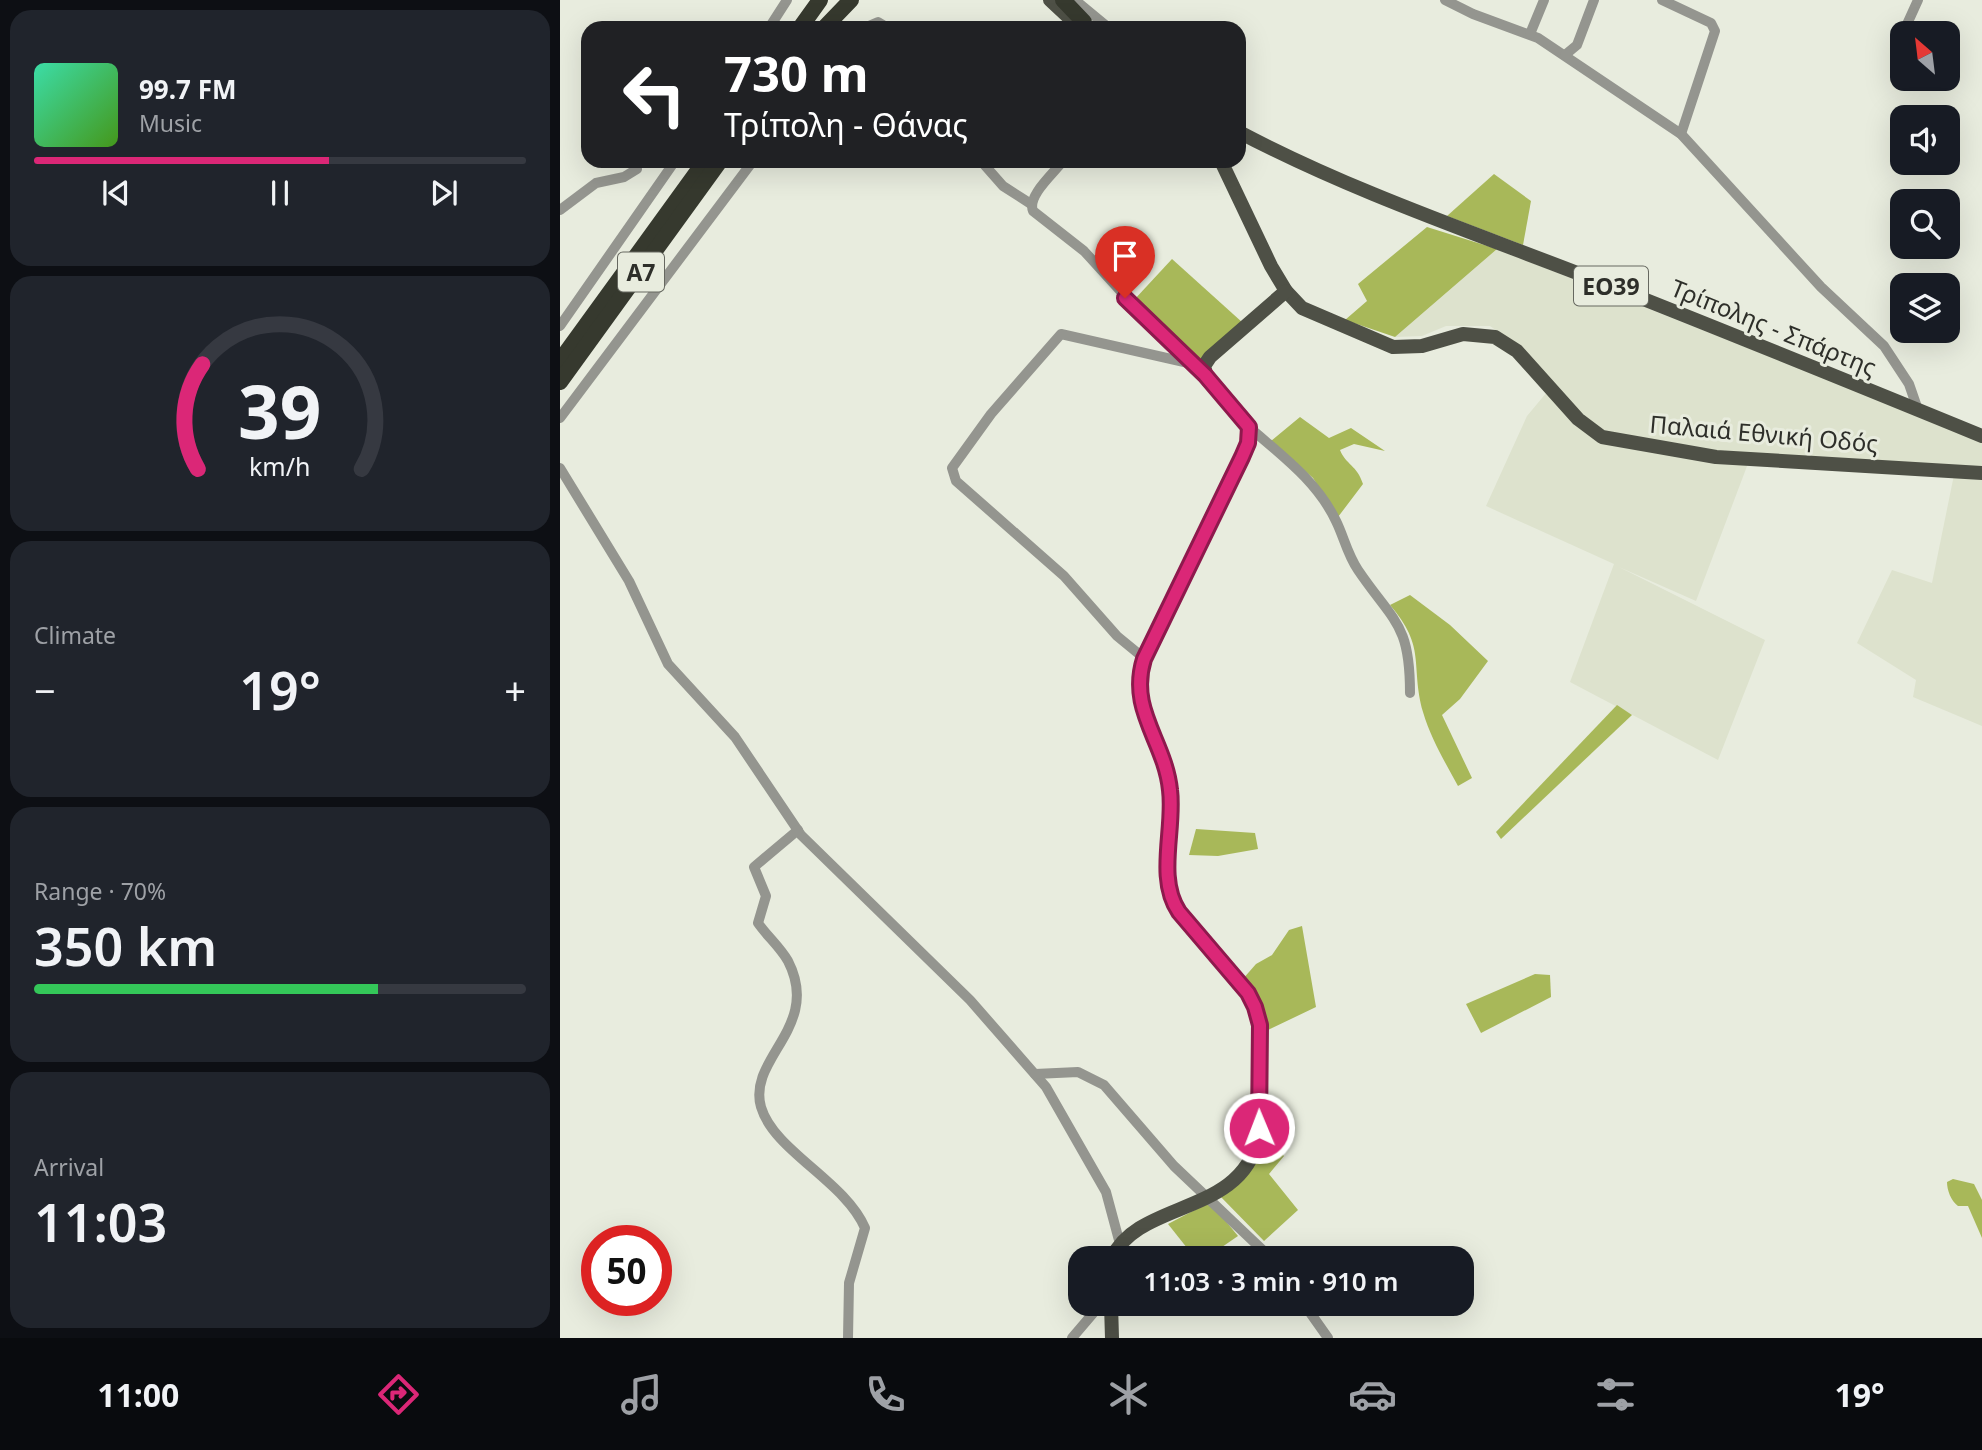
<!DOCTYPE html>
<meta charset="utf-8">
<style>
:root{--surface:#171b24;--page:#20242c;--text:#f1f3f6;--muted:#9ea1a6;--line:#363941;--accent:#db2777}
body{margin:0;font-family:"Noto Sans",sans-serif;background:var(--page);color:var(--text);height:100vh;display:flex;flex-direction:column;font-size:26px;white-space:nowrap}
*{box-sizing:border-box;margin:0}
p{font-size:23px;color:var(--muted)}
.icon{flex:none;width:38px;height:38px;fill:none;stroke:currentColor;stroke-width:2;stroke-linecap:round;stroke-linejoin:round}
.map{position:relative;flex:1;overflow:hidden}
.side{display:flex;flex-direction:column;gap:10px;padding:10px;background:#0d0f14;width:560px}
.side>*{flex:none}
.banner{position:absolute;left:21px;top:21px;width:665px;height:147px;border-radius:21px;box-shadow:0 7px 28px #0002;background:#202124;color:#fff;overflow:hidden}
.needle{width:46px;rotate:332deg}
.fabs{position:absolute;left:1330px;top:21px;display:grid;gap:14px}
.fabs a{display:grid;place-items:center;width:70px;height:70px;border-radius:14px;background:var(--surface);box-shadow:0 7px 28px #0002;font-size:35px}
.speed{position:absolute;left:21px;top:1225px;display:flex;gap:14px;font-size:35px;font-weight:700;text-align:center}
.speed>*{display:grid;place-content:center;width:91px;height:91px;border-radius:50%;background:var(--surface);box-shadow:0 7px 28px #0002;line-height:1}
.speed .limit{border:10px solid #d22;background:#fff;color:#111}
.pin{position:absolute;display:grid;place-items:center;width:60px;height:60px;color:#fff;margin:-72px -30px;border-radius:50% 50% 50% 0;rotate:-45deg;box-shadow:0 0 7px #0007}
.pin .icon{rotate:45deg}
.me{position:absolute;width:77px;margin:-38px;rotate:359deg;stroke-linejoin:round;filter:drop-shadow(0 0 5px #0008)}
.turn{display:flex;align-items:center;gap:24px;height:147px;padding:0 28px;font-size:32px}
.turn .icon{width:91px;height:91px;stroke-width:2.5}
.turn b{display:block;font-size:49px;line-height:60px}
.big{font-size:52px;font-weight:600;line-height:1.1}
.side .tile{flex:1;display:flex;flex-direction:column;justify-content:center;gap:10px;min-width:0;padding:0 24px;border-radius:21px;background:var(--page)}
.side .dial{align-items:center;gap:0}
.dial svg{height:182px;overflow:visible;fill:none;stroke:var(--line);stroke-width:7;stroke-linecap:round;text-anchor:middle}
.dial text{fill:var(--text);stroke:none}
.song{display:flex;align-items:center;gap:21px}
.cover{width:84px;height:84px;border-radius:10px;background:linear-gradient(135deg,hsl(160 70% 55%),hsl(100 70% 35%))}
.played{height:7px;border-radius:4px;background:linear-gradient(90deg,var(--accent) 60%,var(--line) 60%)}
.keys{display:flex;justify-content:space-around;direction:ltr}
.heat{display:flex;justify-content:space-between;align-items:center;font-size:38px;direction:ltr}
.charge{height:10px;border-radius:5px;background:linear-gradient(90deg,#34c759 70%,var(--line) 0)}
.trip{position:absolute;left:508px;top:1246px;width:406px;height:70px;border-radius:21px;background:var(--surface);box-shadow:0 7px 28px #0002;font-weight:600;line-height:70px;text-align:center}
.tab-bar{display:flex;height:112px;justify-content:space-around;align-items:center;background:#090b0e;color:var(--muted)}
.tab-bar .icon{width:49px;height:49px}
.tab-bar .on{color:var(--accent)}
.tab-bar b{font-size:32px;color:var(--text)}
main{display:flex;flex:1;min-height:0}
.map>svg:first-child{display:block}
</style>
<main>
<section class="side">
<div class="tile">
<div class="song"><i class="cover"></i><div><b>99.7 FM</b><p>Music</p></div></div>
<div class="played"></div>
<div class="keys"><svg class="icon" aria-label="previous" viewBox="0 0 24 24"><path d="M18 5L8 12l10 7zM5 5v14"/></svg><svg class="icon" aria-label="pause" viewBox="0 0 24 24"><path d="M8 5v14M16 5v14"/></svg><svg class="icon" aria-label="next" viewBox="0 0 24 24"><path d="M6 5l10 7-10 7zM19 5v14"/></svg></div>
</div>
<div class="tile dial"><svg viewBox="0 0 100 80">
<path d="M14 69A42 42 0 1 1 86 69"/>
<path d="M14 69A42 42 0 0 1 16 23" stroke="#db2777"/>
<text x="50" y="56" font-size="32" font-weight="700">39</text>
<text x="50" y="72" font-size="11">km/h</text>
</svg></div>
<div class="tile"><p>Climate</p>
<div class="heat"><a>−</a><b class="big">19°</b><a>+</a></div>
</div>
<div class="tile"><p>Range · 70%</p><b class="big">350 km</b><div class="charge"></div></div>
<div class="tile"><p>Arrival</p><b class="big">11:03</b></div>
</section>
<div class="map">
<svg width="1422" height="1338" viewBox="0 0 1422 1338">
<rect width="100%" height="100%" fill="#e8ecde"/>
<!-- built -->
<path fill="#dde2cd" d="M937 249 1422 440V726L1353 697 1356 680 1297 643 1332 570 1372 583 1396 465 1192 453 1136 601 1059 567 1205 640 1158 760 1010 682 1054 564 926 506 967 416 987 392 964 350 930 326H886L862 336 835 337Z"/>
<!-- forest -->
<g fill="#a8b859">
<path d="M934 174 971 201 963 245 887 216Z"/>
<path d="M867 227 937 249 835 337 785 320 807 301 798 284Z"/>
<path d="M612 259 683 323 639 363 574 300Z"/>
<path d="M740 417 769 438 791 428 825 451 794 444 780 450C786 465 797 465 803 484L778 517 753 478 711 441Z"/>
<path d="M850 595 890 625 928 661 900 699 882 715 912 778 898 786C885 762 871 739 863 712 850 664 867 648 830 605Z"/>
<path d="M1057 705 1072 715 941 839 936 832Z"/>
<path d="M636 829 695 833 698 849 658 856 629 855Z"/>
<path d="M742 926 756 1007 708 1030 703 1008 682 980 696 964 712 955 729 930Z"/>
<path d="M975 974 990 975 991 997 921 1033 906 1004Z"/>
<path d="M707 1137 724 1156 709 1174 738 1210 704 1241 659 1195 690 1170Z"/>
<path d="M1393 1179 1414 1184 1422 1200V1238L1408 1206H1398C1391 1201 1387 1190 1387 1182Z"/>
<path d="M650 1202 678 1236 646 1258H635L608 1224Z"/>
</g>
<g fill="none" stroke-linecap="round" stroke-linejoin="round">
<!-- minor -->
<g stroke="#94958f" stroke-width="10">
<path d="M515 0 549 28"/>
<path d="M885 0 913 14 978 38 1121 134 1261 287 1324 346 1349 384 1358 410"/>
<path d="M1102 0 1151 23 1155 31 1121 134"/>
<path d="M209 28 227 0"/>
<path d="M304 28 318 22 328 28"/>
<path d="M1343 33 1358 0"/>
<path d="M970 34 984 0"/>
<path d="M1336 49 1342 35"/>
<path d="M1005 55 1017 45 1034 0"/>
<path d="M421 161 443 186 471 204"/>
<path d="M503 161C493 174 467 196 473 211L524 251 585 318 633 364"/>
<path d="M0 210 36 183 64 177 77 169"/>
<path d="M0 326 115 161"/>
<path d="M0 418 193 161"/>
<path d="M689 427C722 456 757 481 776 521 784 537 787 554 798 570 834 623 850 623 850 693"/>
<path d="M0 468 69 581 108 664 175 737 241 835 410 1000 486 1087 546 1192 560 1244"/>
<path d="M585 659 557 636 504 576 396 481 392 468 431 414 501 334 633 364"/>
<path d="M238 830 194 867 206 896 198 923C207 936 220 947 228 961 262 1027 187 1058 201 1107 214 1151 285 1181 305 1228L289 1283 288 1338"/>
<path d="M475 1074 518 1072 544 1085 614 1166 711 1258"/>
<path d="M744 1304 768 1338"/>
<path d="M512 1338 541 1304"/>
</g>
<!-- major -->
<g stroke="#4e5046" stroke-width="14">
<path d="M490 0 520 28"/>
<path d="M679 132C789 190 909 231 1025 276 1158 328 1290 382 1422 436"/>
<path d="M661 161 711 266 726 291 742 308 833 347 862 346 903 334 935 337 957 351 1018 419 1042 437 1156 457 1422 473"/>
<path d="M552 1258C578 1200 682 1216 698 1138V1016L688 993 619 912C596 878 615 829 610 790 605 742 568 710 585 659L688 443 689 427 685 420 648 381 644 366 650 357 726 291"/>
<path d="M551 1304 552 1338"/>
</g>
<!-- highway -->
<g stroke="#36392e" stroke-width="16">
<path d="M503 0 524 22"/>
<path d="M240 28 260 0"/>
<path d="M264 28 291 0"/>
<path d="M0 361 145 161"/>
<path d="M0 382 160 161"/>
</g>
</g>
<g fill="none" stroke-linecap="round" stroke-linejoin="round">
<!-- route casing -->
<g stroke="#8e194d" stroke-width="18">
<path id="route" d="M565 298 645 375 689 427 688 443 682 457 584 659C568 710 605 741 610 790 615 829 596 878 619 912L688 993 695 1007 700 1025 699 1128"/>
</g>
<!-- route -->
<use href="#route" stroke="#db2777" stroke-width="12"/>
</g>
<g text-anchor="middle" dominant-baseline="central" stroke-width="6" stroke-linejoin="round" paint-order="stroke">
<!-- shield labels -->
<g fill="#e8ecde" stroke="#666860" stroke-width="2">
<rect x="58" y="252.5" width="46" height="39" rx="5"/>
<rect x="1014" y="266.5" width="74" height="39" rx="5"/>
</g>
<g font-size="23" font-weight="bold" fill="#2e2f2a">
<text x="81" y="272">Α7</text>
<text x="1051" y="286">ΕΟ39</text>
</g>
<!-- street labels -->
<g font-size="24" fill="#2e2f2a" stroke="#e8ecde">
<text transform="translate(1214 327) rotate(22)">Τρίπολης - Σπάρτης</text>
<text transform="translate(1204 433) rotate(5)">Παλαιά Εθνική Οδός</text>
</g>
</g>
</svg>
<div class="fabs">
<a><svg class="needle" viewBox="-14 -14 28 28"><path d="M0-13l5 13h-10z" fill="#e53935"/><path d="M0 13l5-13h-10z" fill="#9ea1a6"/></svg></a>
<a><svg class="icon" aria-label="sound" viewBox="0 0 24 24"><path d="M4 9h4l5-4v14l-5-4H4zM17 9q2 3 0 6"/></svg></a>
<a><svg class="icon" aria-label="search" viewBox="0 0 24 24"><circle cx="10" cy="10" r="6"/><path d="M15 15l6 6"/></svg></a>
<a><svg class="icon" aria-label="layers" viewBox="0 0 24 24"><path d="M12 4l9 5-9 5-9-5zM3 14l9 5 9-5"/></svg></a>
</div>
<div class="speed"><div class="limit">50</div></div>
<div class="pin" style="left:565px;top:298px;background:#d93025"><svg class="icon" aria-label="arrive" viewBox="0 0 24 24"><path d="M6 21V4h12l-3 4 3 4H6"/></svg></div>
<svg class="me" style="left:699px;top:1128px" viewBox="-20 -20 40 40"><circle r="17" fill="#db2777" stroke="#fff" stroke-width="3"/><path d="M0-11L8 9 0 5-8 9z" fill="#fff"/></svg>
<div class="trip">11:03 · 3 min · 910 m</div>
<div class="banner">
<div class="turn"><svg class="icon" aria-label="left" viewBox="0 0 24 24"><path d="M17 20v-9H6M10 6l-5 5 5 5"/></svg><div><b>730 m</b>Τρίπολη - Θάνας</div></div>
</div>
</div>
</main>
<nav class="tab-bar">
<b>11:00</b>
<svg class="icon on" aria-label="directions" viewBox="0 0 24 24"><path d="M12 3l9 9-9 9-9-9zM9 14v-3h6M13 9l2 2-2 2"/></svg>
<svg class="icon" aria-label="music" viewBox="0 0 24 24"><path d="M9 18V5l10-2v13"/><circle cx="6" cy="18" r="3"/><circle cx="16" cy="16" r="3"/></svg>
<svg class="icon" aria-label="phone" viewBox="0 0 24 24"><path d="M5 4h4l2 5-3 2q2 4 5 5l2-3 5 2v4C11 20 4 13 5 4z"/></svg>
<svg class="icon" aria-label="climate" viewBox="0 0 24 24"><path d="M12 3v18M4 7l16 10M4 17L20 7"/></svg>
<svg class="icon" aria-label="car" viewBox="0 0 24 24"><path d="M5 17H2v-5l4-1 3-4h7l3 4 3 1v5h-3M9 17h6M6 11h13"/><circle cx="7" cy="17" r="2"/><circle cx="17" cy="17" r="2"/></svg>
<svg class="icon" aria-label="filters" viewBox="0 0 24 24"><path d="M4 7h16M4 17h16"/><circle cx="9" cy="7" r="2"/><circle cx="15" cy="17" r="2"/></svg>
<b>19°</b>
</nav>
